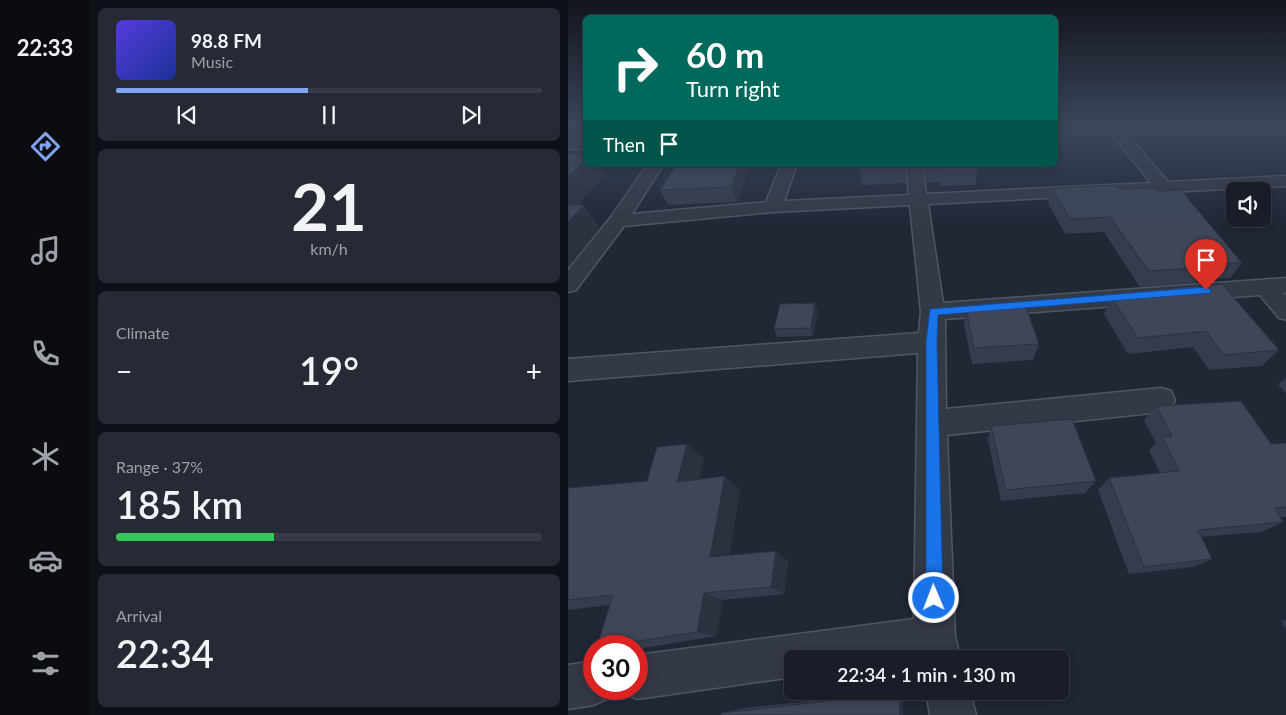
<!DOCTYPE html>
<meta charset="utf-8">
<style>
:root{--surface:#181d28;--page:#252a34;--text:#f1f3f6;--muted:#9fa2a8;--line:#363b45;--accent:#82a2f3}
body{margin:0;font-family:Lato,sans-serif;background:var(--page);color:var(--text);height:100vh;display:flex;flex-direction:column;font-size:19px;white-space:nowrap}
*{box-sizing:border-box;margin:0}
p{font-size:16px;color:var(--muted)}
.icon{flex:none;width:28px;height:28px;fill:none;stroke:currentColor;stroke-width:2;stroke-linecap:round;stroke-linejoin:round}
.map{position:relative;flex:1;overflow:hidden}
.sheet{display:flex;flex-direction:column;gap:8px;padding:8px;background:#0d1016;width:478px}
.sheet>*{flex:none}
.banner{position:absolute;left:15px;top:15px;width:475px;height:152px;border-radius:8px;box-shadow:0 2px 12px #0003,0 0 0 1px var(--line);background:#00695c;color:#fff;overflow:hidden}
.buttons{position:absolute;left:658px;top:182px;display:grid;gap:10px}
.buttons a{display:grid;place-items:center;width:45px;height:45px;border-radius:8px;background:var(--surface);box-shadow:0 2px 12px #0003,0 0 0 1px var(--line);font-size:25px}
.speed{position:absolute;left:15px;top:635px;display:flex;gap:10px;font-size:25px;font-weight:700;text-align:center}
.speed>*{display:grid;place-content:center;width:65px;height:65px;border-radius:50%;background:var(--surface);box-shadow:0 2px 12px #0003,0 0 0 1px var(--line);line-height:1}
.speed .limit{border:8px solid #d22;background:#fff;color:#111}
.pin{position:absolute;display:grid;place-items:center;width:42px;height:42px;color:#fff;margin:-51px -21px;border-radius:50% 50% 50% 0;rotate:-45deg;box-shadow:0 0 5px #0007}
.pin .icon{rotate:45deg}
.me{position:absolute;width:55px;margin:-28px;rotate:359deg;stroke-linejoin:round;filter:drop-shadow(0 0 4px #0008)}
.turn{display:flex;align-items:center;gap:18px;height:105px;padding:0 20px;font-size:22px}
.turn .icon{width:65px;height:65px;stroke-width:2.5}
.turn b{display:block;font-size:35px;line-height:42px}
.then{display:flex;align-items:center;height:48px;padding:0 20px;background:#0003;gap:10px;font-size:19px}
.big{font-size:38px;font-weight:600;line-height:1.1}
.sheet .widget{flex:1;display:flex;flex-direction:column;justify-content:center;gap:8px;min-width:0;padding:0 18px;border-radius:8px;background:var(--page)}
.sheet .dial{align-items:center;gap:0}
.dial b{font-size:65px;line-height:1}
.song{display:flex;align-items:center;gap:15px}
.cover{width:60px;height:60px;border-radius:8px;background:linear-gradient(135deg,hsl(250 70% 55%),hsl(230 70% 35%))}
.played{height:5px;border-radius:2px;background:linear-gradient(90deg,var(--accent) 45%,var(--line) 45%)}
.keys{display:flex;justify-content:space-around;direction:ltr}
.heat{display:flex;justify-content:space-between;align-items:center;font-size:28px;direction:ltr}
.charge{height:8px;border-radius:4px;background:linear-gradient(90deg,#34c759 37%,var(--line) 0)}
.trip{position:absolute;left:216px;top:650px;width:285px;height:50px;border-radius:8px;background:var(--surface);box-shadow:0 2px 12px #0003,0 0 0 1px var(--line);font-weight:600;line-height:50px;text-align:center}
main{display:flex;flex:1;min-height:0}
.dock{display:flex;flex-direction:column;width:90px;justify-content:space-around;align-items:center;background:#0a0c10;color:var(--muted)}
.dock .icon{width:35px;height:35px}
.dock .on{color:var(--accent)}
.dock b{font-size:22px;color:var(--text)}
.map>svg:first-child{display:block}
</style>
<main>
<nav class="dock">
<b>22:33</b>
<svg class="icon on" aria-label="directions" viewBox="0 0 24 24"><path d="M12 3l9 9-9 9-9-9zM9 14v-3h6M13 9l2 2-2 2"/></svg>
<svg class="icon" aria-label="music" viewBox="0 0 24 24"><path d="M9 18V5l10-2v13"/><circle cx="6" cy="18" r="3"/><circle cx="16" cy="16" r="3"/></svg>
<svg class="icon" aria-label="phone" viewBox="0 0 24 24"><path d="M5 4h4l2 5-3 2q2 4 5 5l2-3 5 2v4C11 20 4 13 5 4z"/></svg>
<svg class="icon" aria-label="climate" viewBox="0 0 24 24"><path d="M12 3v18M4 7l16 10M4 17L20 7"/></svg>
<svg class="icon" aria-label="car" viewBox="0 0 24 24"><path d="M5 17H2v-5l4-1 3-4h7l3 4 3 1v5h-3M9 17h6M6 11h13"/><circle cx="7" cy="17" r="2"/><circle cx="17" cy="17" r="2"/></svg>
<svg class="icon" aria-label="filters" viewBox="0 0 24 24"><path d="M4 7h16M4 17h16"/><circle cx="9" cy="7" r="2"/><circle cx="15" cy="17" r="2"/></svg>
</nav>
<section class="sheet">
<div class="widget">
<div class="song"><i class="cover"></i><div><b>98.8 FM</b><p>Music</p></div></div>
<div class="played"></div>
<div class="keys"><svg class="icon" aria-label="previous" viewBox="0 0 24 24"><path d="M18 5L8 12l10 7zM5 5v14"/></svg><svg class="icon" aria-label="pause" viewBox="0 0 24 24"><path d="M8 5v14M16 5v14"/></svg><svg class="icon" aria-label="next" viewBox="0 0 24 24"><path d="M6 5l10 7-10 7zM19 5v14"/></svg></div>
</div>
<div class="widget dial"><b>21</b><p>km/h</p></div>
<div class="widget"><p>Climate</p>
<div class="heat"><a>−</a><b class="big">19°</b><a>+</a></div>
</div>
<div class="widget"><p>Range · 37%</p><b class="big">185 km</b><div class="charge"></div></div>
<div class="widget"><p>Arrival</p><b class="big">22:34</b></div>
</section>
<div class="map">
<svg width="719" height="715" viewBox="0 0 719 715">
<rect width="100%" height="100%" fill="#202735"/>
<g fill="none" stroke-linecap="round" stroke-linejoin="round">
<!-- street casing -->
<g stroke="#515664" stroke-width="3">
<g id="street">
<path d="M538 127H553L600 182 719 176V186L360 204 375 303 719 278V292L715 293 719 296V320L711 318 692 295 377 319 378 409 593 388 603 391 607 400 603 409 593 412 379 435 387 637 393 659H225V677L69 699 54 692 52 689H69V655L346 619 350 353 0 381V359L351 333 353 312 342 205 205 212 56 226 8 290 0 292V270L43 217 79 165H95L64 214 198 202 213 165H229L216 201 341 195 338 165H354L358 194 583 183Z"/>
<rect x="0" y="141" width="18" height="8"/>
<path d="M26 661V689H46L41 698 26 705 0 709V665Z"/>
<path d="M358 691H402L408 715H362Z"/>
</g>
</g>
<!-- street -->
<use href="#street" fill="#333945" fill-rule="evenodd"/>
</g>
<!-- wall -->
<g fill="#353c4c">
<path d="M108 165H182L169 202 100 205 92 190Z"/>
<path d="M337 165 338 183 294 185 292 170Z"/>
<path d="M354 165H420L409 169 408 185 372 186 371 182 358 183Z"/>
<path d="M484 188 589 191 674 263 662 278 630 279 627 283 572 287 536 232 497 234 480 203Z"/>
<path d="M566 291 711 350 694 366 641 370 625 347 560 354 536 314 544 298 563 297Z"/>
<path d="M398 308 471 344 465 360 404 364 396 324Z"/>
<path d="M250 312 245 336 209 337 206 329Z"/>
<path d="M719 377V395L710 384Z"/>
<path d="M588 406 703 444 719 443V517H712L715 522 693 532 633 537 644 559 625 567 561 574 530 490 541 478 592 473 581 450 588 443 576 420Z"/>
<path d="M423 426 528 481 517 493 433 501 420 440Z"/>
<path d="M119 444 136 459 131 480 172 490 161 556 220 561 216 594 154 600 149 636 69 649V646H39L42 605 0 610V488L79 481Z"/>
<path d="M719 620V631L713 621Z"/>
<path d="M334 691 335 715H153V713L177 708Z"/>
</g>
<!-- shaded-wall -->
<g fill="#2b313e">
<path d="M18 159V165H31L37 175 0 216V176Z"/>
<path d="M171 165H182L169 202 163 187Z"/>
<path d="M404 165H420L403 171Z"/>
<path d="M16 205 32 228 0 267V222Z"/>
<path d="M247 303 250 312 245 336 243 328Z"/>
<path d="M119 444 136 459 127 496 109 482Z"/>
<path d="M157 476 172 490 160 567 142 557Z"/>
<path d="M208 551 220 561 216 594 203 587Z"/>
<path d="M136 593 154 600 149 636 129 632Z"/>
<path d="M334 691 335 715H332L331 693Z"/>
</g>
<!-- building -->
<g fill="#3e4658" stroke="#2b313e">
<path d="M0 154H18V159L0 176Z"/>
<path d="M108 165H171L163 187 92 190Z"/>
<path d="M292 165H337V169L292 170Z"/>
<path d="M358 165H408L410 171H372V168H358Z"/>
<path d="M547 185 551 189 586 188 589 191 613 190 674 263H635L638 267 581 271 542 217 502 219 484 188Z"/>
<path d="M0 205H16L0 222Z"/>
<path d="M654 284 711 350 655 355 638 331 570 338 544 298 570 297 566 291Z"/>
<path d="M247 303 243 328 206 329 212 304Z"/>
<path d="M457 304 471 344 406 348 398 308Z"/>
<path d="M673 401 703 444 719 443V507L707 508 715 522 630 530 644 559 576 567 541 478 611 471 594 437 604 436 588 406Z"/>
<path d="M504 419 528 481 438 490 423 426Z"/>
<path d="M119 444 109 482 157 476 142 557 208 551 203 587 136 593 129 632 39 646H29L45 595 0 600V488L79 481 89 447Z"/>
<path d="M331 693 332 715H153V713Z"/>
</g>
<!-- sky -->
<linearGradient id="sky" x2="0" y2="1"><stop stop-color="#12151d"/><stop offset="0.56" stop-color="#3c475c"/><stop offset="1" stop-color="#3c475c" stop-opacity="0"/></linearGradient>
<rect width="719" height="227" fill="url(#sky)"/>
<!-- route -->
<path fill="#1a73e8" stroke="#114b97" d="M638 287 643 290 642 293 370 315 369 342 375 598 372 604 366 607 360 604 358 598V342L362 309Z"/>
</svg>
<div class="buttons">
<a><svg class="icon" aria-label="sound" viewBox="0 0 24 24"><path d="M4 9h4l5-4v14l-5-4H4zM17 9q2 3 0 6"/></svg></a>
</div>
<div class="speed"><div class="limit">30</div></div>
<div class="pin" style="left:638px;top:290px;background:#d93025"><svg class="icon" aria-label="arrive" viewBox="0 0 24 24"><path d="M6 21V4h12l-3 4 3 4H6"/></svg></div>
<svg class="me" style="left:366px;top:598px" viewBox="-20 -20 40 40"><circle r="17" fill="#1a73e8" stroke="#fff" stroke-width="3"/><path d="M0-11L8 9 0 5-8 9z" fill="#fff"/></svg>
<div class="trip">22:34 · 1 min · 130 m</div>
<div class="banner">
<div class="turn"><svg class="icon" aria-label="right" viewBox="0 0 24 24"><path d="M7 20v-9h11M14 6l5 5-5 5"/></svg><div><b>60 m</b>Turn right</div></div>
<div class="then">Then<svg class="icon" aria-label="arrive" viewBox="0 0 24 24"><path d="M6 21V4h12l-3 4 3 4H6"/></svg></div>
</div>
</div>
</main>
